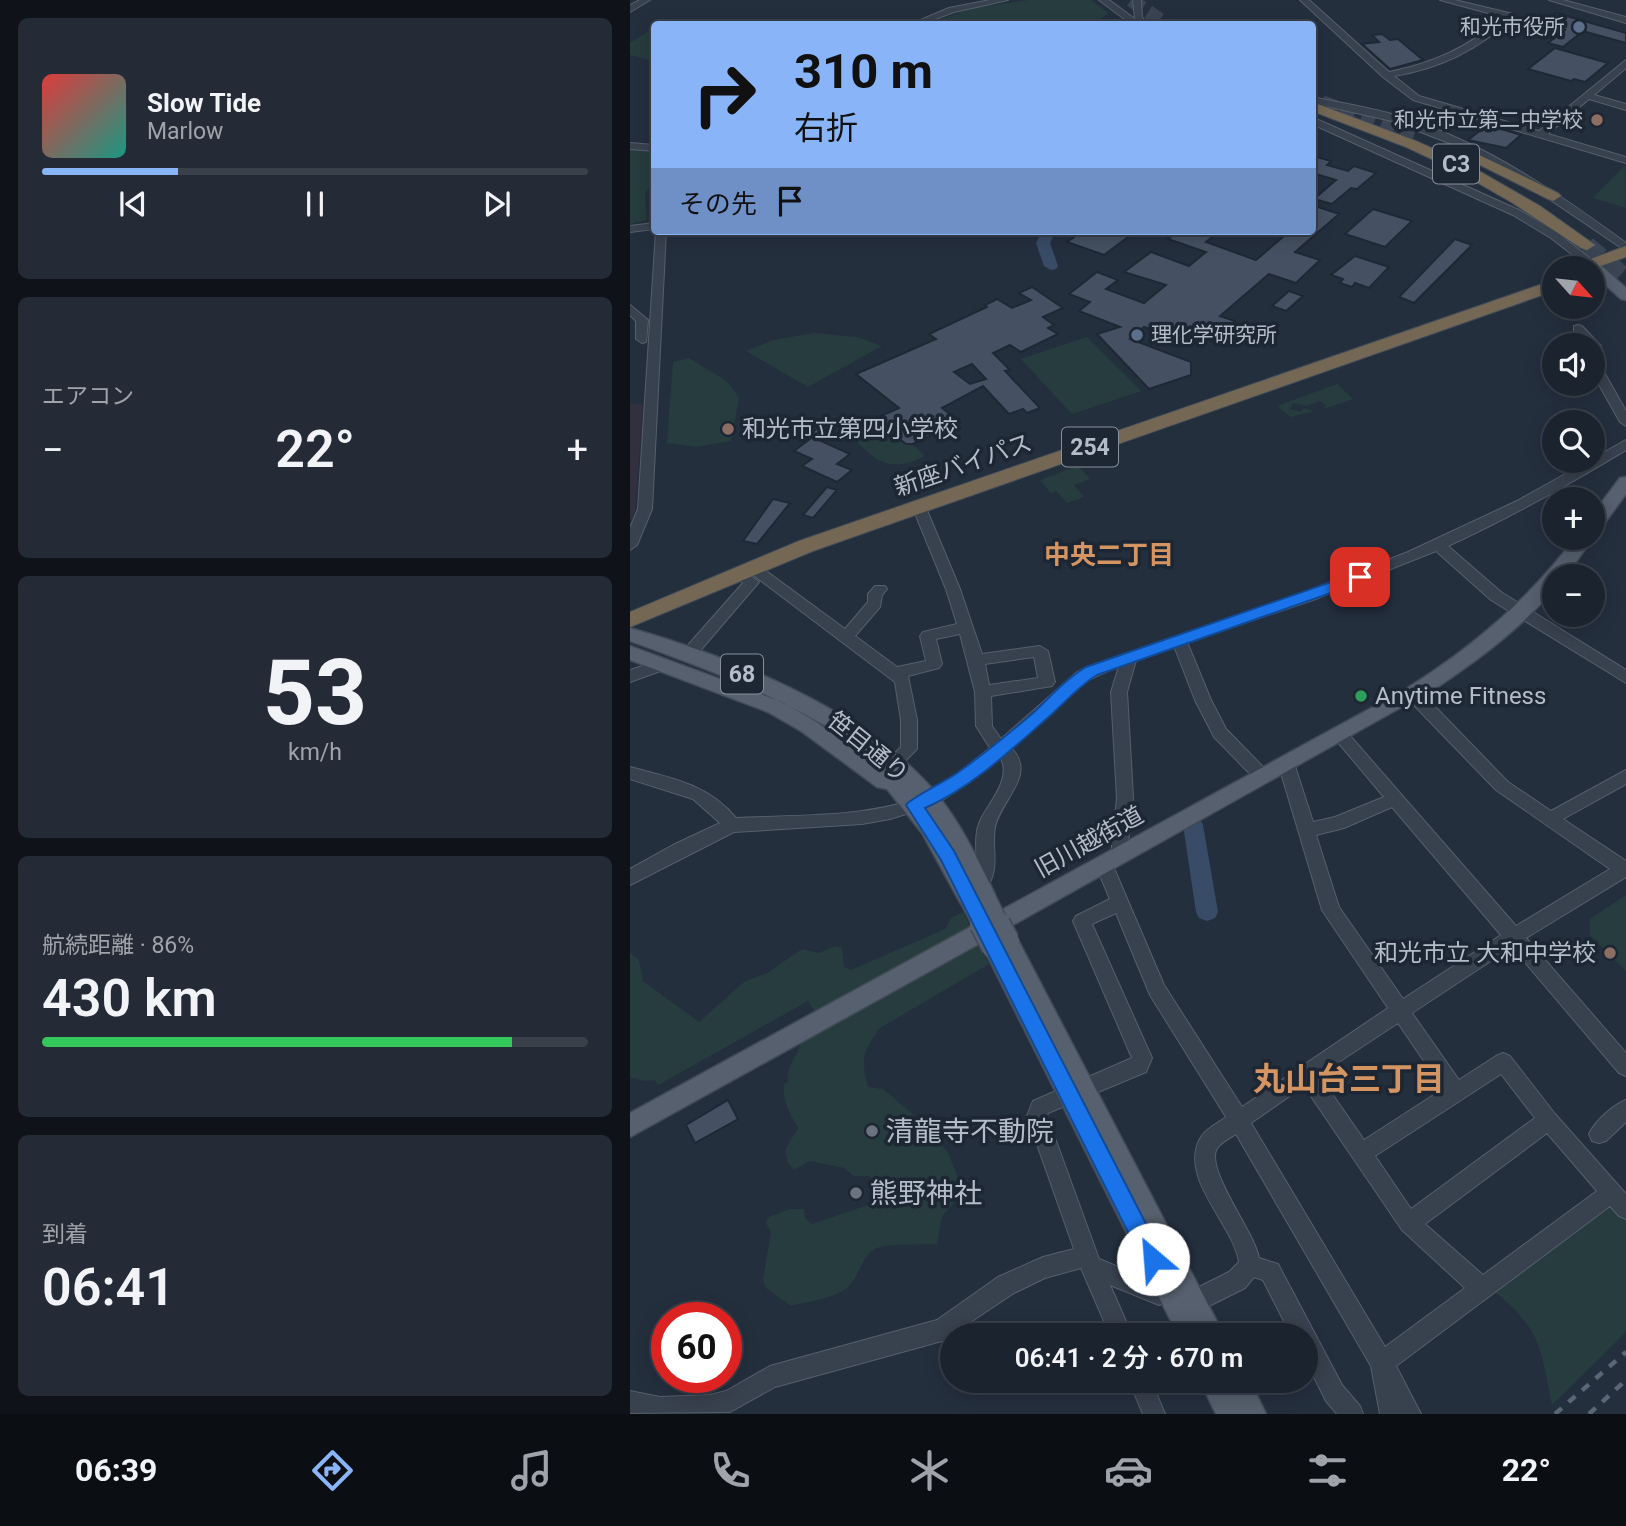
<!DOCTYPE html>
<html lang="ja">
<meta charset="utf-8">
<style>
:root{--surface:#1b232e;--page:#242b36;--text:#f1f3f6;--muted:#a0a4aa;--line:#39404a;--accent:#8ab4f8}
body{margin:0;font-family:Roboto,"Noto Sans JP",sans-serif;background:var(--page);color:var(--text);height:100vh;display:flex;flex-direction:column;font-size:26px;white-space:nowrap}
*{box-sizing:border-box;margin:0}
p{font-size:23px;color:var(--muted)}
.icon{flex:none;width:38px;height:38px;fill:none;stroke:currentColor;stroke-width:2;stroke-linecap:round;stroke-linejoin:round}
.map{position:relative;flex:1;overflow:hidden}
.details{display:flex;flex-direction:column;gap:18px;padding:18px;background:#0f1319;width:630px}
.details>*{flex:none}
.guide{position:absolute;left:21px;top:21px;width:665px;height:214px;border-radius:7px;box-shadow:0 4px 18px #0003,0 0 0 2px var(--line);background:#8ab4f8;color:#111;overflow:hidden}
.needle{width:46px;rotate:117deg}
.tools{position:absolute;left:912px;top:256px;display:grid;gap:14px}
.tools a{display:grid;place-items:center;width:63px;height:63px;border-radius:50%;background:var(--surface);box-shadow:0 4px 18px #0003,0 0 0 2px var(--line);font-size:35px}
.speed{position:absolute;left:21px;top:1302px;display:flex;gap:14px;font-size:35px;font-weight:700;text-align:center}
.speed>*{display:grid;place-content:center;width:91px;height:91px;border-radius:50%;background:var(--surface);box-shadow:0 4px 18px #0003,0 0 0 2px var(--line);line-height:1}
.speed .limit{border:10px solid #d22;background:#fff;color:#111}
.pin{position:absolute;display:grid;place-items:center;width:60px;height:60px;color:#fff;margin:-30px;border-radius:14px;box-shadow:0 4px 10px #0006}
.me{position:absolute;width:77px;margin:-38px;rotate:333deg;stroke-linejoin:round;filter:drop-shadow(0 0 5px #0008)}
.turn{display:flex;align-items:center;gap:24px;height:147px;padding:0 28px;font-size:32px}
.turn .icon{width:91px;height:91px;stroke-width:2.5}
.turn b{display:block;font-size:49px;line-height:60px}
.then{display:flex;align-items:center;height:66px;padding:0 28px;background:#0003;gap:14px;font-size:26px}
.big{font-size:52px;font-weight:600;line-height:1.1}
.details .tile{flex:1;display:flex;flex-direction:column;justify-content:center;gap:10px;min-width:0;padding:0 24px;border-radius:10px;background:var(--page)}
.details .dial{align-items:center;gap:0}
.dial b{font-size:91px;line-height:1}
.song{display:flex;align-items:center;gap:21px}
.cover{width:84px;height:84px;border-radius:10px;background:linear-gradient(135deg,hsl(0 70% 55%),hsl(170 70% 35%))}
.played{height:7px;border-radius:4px;background:linear-gradient(90deg,var(--accent) 25%,var(--line) 25%)}
.keys{display:flex;justify-content:space-around;direction:ltr}
.heat{display:flex;justify-content:space-between;align-items:center;font-size:38px;direction:ltr}
.charge{height:10px;border-radius:5px;background:linear-gradient(90deg,#34c759 86%,var(--line) 0)}
.trip{position:absolute;left:310px;top:1323px;width:378px;height:70px;border-radius:35px;background:var(--surface);box-shadow:0 4px 18px #0003,0 0 0 2px var(--line);font-weight:600;line-height:70px;text-align:center}
.tab-bar{display:flex;height:112px;justify-content:space-around;align-items:center;background:#0b0e12;color:var(--muted)}
.tab-bar .icon{width:49px;height:49px}
.tab-bar .current{color:var(--accent)}
.tab-bar b{font-size:32px;color:var(--text)}
main{display:flex;flex:1;min-height:0}
.map>svg:first-child{display:block}
</style>
<main>
<section class="details">
<div class="tile">
<div class="song"><i class="cover"></i><div><b>Slow Tide</b><p>Marlow</p></div></div>
<div class="played"></div>
<div class="keys"><svg class="icon" aria-label="previous" viewBox="0 0 24 24"><path d="M18 5L8 12l10 7zM5 5v14"/></svg><svg class="icon" aria-label="pause" viewBox="0 0 24 24"><path d="M8 5v14M16 5v14"/></svg><svg class="icon" aria-label="next" viewBox="0 0 24 24"><path d="M6 5l10 7-10 7zM19 5v14"/></svg></div>
</div>
<div class="tile"><p>エアコン</p>
<div class="heat"><a>−</a><b class="big">22°</b><a>+</a></div>
</div>
<div class="tile dial"><b>53</b><p>km/h</p></div>
<div class="tile"><p>航続距離 · 86%</p><b class="big">430 km</b><div class="charge"></div></div>
<div class="tile"><p>到着</p><b class="big">06:41</b></div>
</section>
<div class="map">
<svg width="996" height="1414" viewBox="0 0 996 1414">
<rect width="100%" height="100%" fill="#242f3e"/>
<!-- medical -->
<path fill="#32303f" d="M0 403 13 405 5 511 0 521Z"/>
<!-- green -->
<g fill="#263c3f">
<path d="M398 0H461L479 13 462 24H296L343 8Z"/>
<path d="M24 28V61L0 55V43Z"/>
<path d="M0 148 24 150V177L15 195 17 220 0 224Z"/>
<path d="M995 165 996 208 963 198Z"/>
<path d="M185 333 227 337 252 346 178 387 116 351 143 340Z"/>
<path d="M457 337 511 391 442 414 391 359Z"/>
<path d="M59 358 98 382 109 398 101 441 66 447 37 443 43 362Z"/>
<path d="M707 384 723 399 697 408H694L696 405 690 401 677 406 663 403 660 409 671 412 674 408 684 411 661 417 647 406Z"/>
<path d="M251 426 276 444 280 442 295 456C262 472 248 465 225 439Z"/>
<path d="M448 466 460 479 444 485 454 497 437 503 426 491 421 493 410 480Z"/>
<path d="M996 895V971L960 935V919Z"/>
<path d="M333 912 342 930 186 1014 178 1001 28 1085 25 1080 14 1081 0 1077V953L9 960 13 981 69 1022 114 982 137 973 172 949 189 953 205 946 212 948 214 967 221 970 315 929 321 918Z"/>
<path d="M349 945 359 964 250 1028C232 1051 231 1060 238 1087L253 1089 285 1116 317 1151 330 1182 323 1204 312 1216 307 1244C292 1245 260 1243 247 1248 232 1254 230 1276 218 1287 205 1299 178 1301 161 1306L136 1288 133 1280 141 1232 136 1223 139 1217 160 1209H174L175 1218 182 1224 241 1204 247 1186 240 1176H224L214 1168 180 1161 164 1170 158 1163 155 1150 168 1128C160 1113 152 1102 154 1084L158 1082C155 1066 169 1056 171 1040Z"/>
<path d="M978 1203 996 1216V1332L922 1405C911 1351 912 1330 866 1293V1287Z"/>
</g>
<g fill="none" stroke-linecap="round" stroke-linejoin="round">
<!-- river -->
<g fill="#394c67" fill-rule="evenodd">
<path d="M412 231H426L420 243 428 266 426 269 421 270 414 266 406 243Z"/>
<path d="M563 817 570 819 573 825 588 912 585 918 577 921 569 918 566 912 553 825 556 819Z"/>
</g>
</g>
<!-- building -->
<g fill="#455162" stroke="#1f2835" stroke-width="2" fill-rule="evenodd">
<path d="M926 13 996 33V43L953 31 933 47 918 43 935 30 912 23Z"/>
<path d="M752 34 760 40 768 39 793 60 760 69 732 44 749 42 742 35Z"/>
<path d="M925 48 978 63 955 82 944 79 941 81 898 69Z"/>
<path d="M856 126 868 128 891 135 876 148 838 140Z"/>
<path d="M687 157 701 161 697 165 718 171 724 166 746 173 727 189 721 188 702 204 684 199 706 180 682 173V160Z"/>
<path d="M688 207 709 214 665 252 690 260 666 283 639 274 590 316 605 321 592 333 605 338 595 346 558 332 550 339 514 327 500 339 561 362V375L519 389 467 334 490 327 449 311 460 302 439 294 467 272 488 280 476 289 514 303 536 285 494 272 521 252 559 266 576 252 538 239 549 231H590L576 242 626 260 660 231H682V212Z"/>
<path d="M743 209 782 221 755 247 715 234Z"/>
<path d="M453 231H506L474 255 437 242Z"/>
<path d="M825 239 842 245 784 303 769 297Z"/>
<path d="M725 256 759 267 739 288 725 283 722 287 710 283 713 279 701 275Z"/>
<path d="M402 287 433 308 413 317 424 325 418 328 428 334 391 352 380 345 363 353 380 370 375 371 410 408 397 413 393 409 379 414 353 386 312 408 330 422 283 444H276L244 419 269 408 226 374 306 339 299 334 357 307 355 305 367 299 382 308 401 300 389 293ZM342 364 356 379 340 384 324 372Z"/>
<path d="M659 291 673 296 656 311 642 306Z"/>
<path d="M188 428 201 433 191 441 220 454 207 464 222 470 207 482 172 466 182 459 164 451 180 439 176 437Z"/>
<path d="M197 487 207 490 183 518 173 515Z"/>
<path d="M143 499 160 503 127 544 113 541Z"/>
<path d="M98 1100 108 1119 65 1143 56 1125Z"/>
</g>
<g fill="none" stroke-linecap="round" stroke-linejoin="round">
<!-- highway-tunnel-far1 -->
<g stroke="#3a4453" stroke-width="14" stroke-dasharray="14 7" stroke-linecap="butt">
<path d="M501 0 536 24"/>
<path d="M692 102 790 138"/>
</g>
<!-- highway-tunnel -->
<path stroke="#3a4453" stroke-width="18" stroke-dasharray="18 9" stroke-linecap="butt" d="M957 245 996 278"/>
<!-- minor casing -->
<g stroke="#565f6c" stroke-width="2">
<g id="minor">
<path d="M10 0H20L0 12V5Z"/>
<path d="M360 0H378L324 12 292 24H281L319 8Z"/>
<path d="M469 0H479L505 19 503 0H511L512 17 517 24H501Z"/>
<path d="M670 0H679L759 72C804 63 839 47 873 17L810 0H825L883 14V18C847 50 811 68 764 76L789 96 909 131 996 60V68L964 95 996 104V110L959 99 918 134 996 157V163L783 100 753 77Z"/>
<path d="M919 0H933L996 17V23Z"/>
<path d="M682 97C716 104 750 109 782 120 861 147 929 194 996 243V251L888 178 832 148 762 121 682 103Z"/>
<path d="M682 117 891 211 929 234 967 264 957 266 921 238 883 215 682 124Z"/>
<path d="M0 143 24 145V151L0 149Z"/>
<path d="M24 223V229L0 232V226Z"/>
<path d="M26 231H36L22 509 7 545 0 550V528L8 509Z"/>
<path d="M0 305 18 320 16 342 12 343 6 339V321L0 315Z"/>
<path d="M948 325 952 326 971 346 975 374 996 411V426L990 422 963 374 962 345H957L944 332V326Z"/>
<path d="M996 440V450C938 485 879 518 818 546L871 592 996 670V683L861 600 806 551 683 600 557 642 581 700 596 729 639 773 641 777 639 781H627L584 737 565 700 544 646 506 660 497 692 503 798 496 860 490 862 484 860 481 855 487 798 481 692 489 666 456 681 381 748C408 774 370 801 365 827 361 852 371 865 356 890L350 892 344 890 341 885C352 865 341 841 350 821 359 802 383 778 370 757L341 781 305 805 260 819 232 824 104 832 0 885V869L43 845 90 823 63 799 0 779V767C41 778 78 784 106 818 161 815 245 818 294 795 318 784 339 764 360 748L346 726 345 692 330 634 306 639 312 664 309 668 278 676 287 720V749L276 760H264L262 756 271 747V720L265 682 118 571 116 568 118 565H128L215 629 238 602V594L245 586H255L257 589 252 595 250 607 225 636 267 667 296 661 290 636 293 632 327 624 316 589 282 506 284 503H294L330 589 352 654 410 646 418 651 425 682 422 686 361 696 362 726 371 739 446 673 457 667 673 593 778 552 887 501ZM404 657 408 678 359 685 355 664Z"/>
<path d="M110 568 129 582 69 652H59L56 648 59 644 113 583 103 573Z"/>
<path d="M31 660 36 661 39 665 36 669 0 682V670Z"/>
<path d="M783 688 789 690 878 782 921 811 996 770V784L933 819 996 861V877L896 938 996 1053V1076L989 1073 882 947 782 1013 829 1080 866 1056 873 1053 880 1056 925 1114 996 1194V1219L989 1216 980 1206 766 1366 791 1414H750L741 1366 606 1134C601 1137 592 1142 588 1147 572 1166 625 1232 629 1258L648 1264 712 1385 730 1406 733 1414H707L696 1401 676 1361V1335H661L633 1280 624 1277 615 1288 565 1313 557 1316 549 1313 546 1305 549 1297 599 1272 609 1262C603 1223 547 1177 571 1137 576 1129 588 1123 596 1117L520 995 486 913 462 924 522 1058 516 1072 418 1113 417 1116 469 1259 528 1283 539 1278 547 1281 550 1289 547 1297 529 1305 480 1285 502 1335H480L451 1268 415 1278 384 1293 312 1341 145 1387 100 1412 0 1413V1391L30 1397 80 1395 96 1391 140 1366 307 1320 368 1277 413 1257 444 1249 397 1116 403 1101 502 1058 443 921 446 916 480 899 465 864 468 859 474 857 480 859 534 985 612 1107 758 1008 692 910 648 763 650 759H662L664 763 683 822 705 817 754 797 701 734 703 730H715L886 926 980 869 866 790 777 698 775 694 777 690ZM762 807 871 935 773 999 709 907 686 835 714 828ZM768 1023 813 1089 734 1140 689 1075ZM871 1074 905 1118 781 1209 745 1156ZM674 1086 772 1230 835 1288 755 1347 621 1123ZM917 1133 967 1191 853 1275 795 1224Z"/>
<path d="M996 1100V1122L976 1141 969 1143 962 1141 959 1134C965 1121 983 1105 996 1100Z"/>
<path d="M499 1381H521L535 1414H513Z"/>
</g>
</g>
<!-- major casing -->
<g stroke="#414a57" stroke-width="3">
<g id="major">
<path d="M961 260 966 261 996 288V300L991 299 962 273V268L956 267V261Z"/>
<path d="M996 477V494L968 532 962 533V515L990 478Z"/>
<path d="M962 535 964 537 961 541 936 576H924V589C891 628 851 658 809 686L356 940 367 939 369 934 377 932 385 934 594 1335H548L353 947 356 940 0 1137V1113L776 689C843 647 898 600 946 537Z"/>
<path d="M0 628C100 657 226 706 298 784 327 815 345 854 364 892L361 898 349 899 347 904 339 907 331 904 292 833 257 789 247 787 171 731 138 712 0 660V646L152 702 185 721 239 760 245 758C165 701 91 674 0 641Z"/>
<path d="M570 1381H620L636 1414H586Z"/>
</g>
</g>
<!-- highway casing -->
<g stroke="#434c59" stroke-width="2">
<g id="highway">
<path d="M682 102 786 141 837 164 910 206 965 245 957 250 951 248 881 202 827 171 776 147 682 111Z"/>
<path d="M841 151 928 193 931 196 923 201 918 199 836 158 834 155 836 152Z"/>
<path d="M996 246V257L962 269 943 268 945 265Z"/>
<path d="M924 280V291L183 551 0 627V612L169 541Z"/>
</g>
</g>
<!-- minor -->
<use href="#minor" fill="#38414e" fill-rule="evenodd"/>
<!-- major -->
<use href="#major" fill="#56606e" fill-rule="evenodd"/>
<!-- highway -->
<use href="#highway" fill="#746855" fill-rule="evenodd"/>
<!-- rail -->
<g stroke="#5a6575" stroke-width="4.5" stroke-dasharray="9 9" stroke-linecap="butt">
<path d="M925 1414 996 1352"/>
<path d="M959 1414 996 1380"/>
</g>
<!-- major-bridge-far1 casing -->
<g stroke="#414a57" stroke-width="22" stroke-linecap="butt">
<g id="major-bridge-far1">
<path d="M353 892 369 925"/>
<path d="M339 898 353 925"/>
</g>
</g>
<!-- major-bridge casing -->
<g stroke="#414a57" stroke-width="27" stroke-linecap="butt">
<g id="major-bridge">
<path d="M352 924 364 947"/>
<path d="M368 924 377 941"/>
</g>
</g>
<!-- major-bridge-far1 -->
<use href="#major-bridge-far1" stroke="#56606e" stroke-width="19"/>
<!-- major-bridge -->
<use href="#major-bridge" stroke="#56606e" stroke-width="24"/>
</g>
<!-- route -->
<path fill="#1a73e8" stroke="#114b97" stroke-width="2" d="M730 572 735 574 737 577 735 581 467 675C447 687 432 706 414 721 378 753 339 789 295 808L324 851 530 1251 534 1259 530 1266 523 1269 515 1266 311 860 276 805C279 799 320 779 330 771 355 753 380 733 403 713 420 697 436 679 456 667Z"/>
<!-- markers -->
<g fill="#5c6f8a" stroke="#1d2633" stroke-width="2.5">
<circle cx="949" cy="27" r="7"/>
<circle cx="507" cy="335" r="7"/>
</g>
<g fill="#8d6e63" stroke="#1d2633" stroke-width="2.5">
<circle cx="967" cy="120" r="7"/>
<circle cx="98" cy="429" r="7"/>
<circle cx="980" cy="953" r="7"/>
</g>
<circle fill="#2e9e5b" stroke="#1d2633" stroke-width="2.5" cx="731" cy="696" r="7"/>
<g fill="#6b7280" stroke="#1d2633" stroke-width="2.5">
<circle cx="242" cy="1131" r="7"/>
<circle cx="226" cy="1193" r="7"/>
</g>
<g text-anchor="middle" dominant-baseline="central" stroke-width="7" stroke-linejoin="round" paint-order="stroke">
<!-- far-poi labels -->
<g font-size="21" fill="#b4bcc9" stroke="#1d2633" text-anchor="end">
<text x="935" y="27">和光市役所</text>
<text x="953" y="120">和光市立第二中学校</text>
<text x="521" y="335" text-anchor="start">理化学研究所</text>
</g>
<!-- shield labels -->
<g fill="#1d2633" stroke="#878f9c" stroke-width="2">
<rect x="803" y="144.5" width="46" height="39" rx="5"/>
<rect x="432" y="427.5" width="56" height="39" rx="5"/>
<rect x="91" y="654.5" width="42" height="39" rx="5"/>
</g>
<g font-size="23" font-weight="bold" fill="#b4bcc9">
<text x="826" y="164">C3</text>
<text x="460" y="447">254</text>
<text x="112" y="674">68</text>
</g>
<!-- poi labels -->
<g font-size="24" fill="#b4bcc9" stroke="#1d2633" text-anchor="start">
<text x="112" y="429">和光市立第四小学校</text>
<text x="745" y="696">Anytime Fitness</text>
<text x="966" y="953" text-anchor="end">和光市立 大和中学校</text>
</g>
<!-- street labels -->
<g font-size="24" fill="#b4bcc9" stroke="#1d2633">
<text transform="translate(333 465) rotate(-19)">新座バイパス</text>
<text transform="translate(238 747) rotate(39)">笹目通り</text>
<text transform="translate(459 842) rotate(-29)">旧川越街道</text>
</g>
<!-- neighbourhood labels -->
<g font-size="26" font-weight="bold" fill="#d59563" stroke="#1d2633">
<text x="479" y="555">中央二丁目</text>
</g>
<!-- near-poi labels -->
<g font-size="28" fill="#b4bcc9" stroke="#1d2633" text-anchor="start">
<text x="256" y="1131">清龍寺不動院</text>
<text x="240" y="1193">熊野神社</text>
</g>
<!-- near-neighbourhood labels -->
<g font-size="32" font-weight="bold" fill="#d59563" stroke="#1d2633">
<text x="719" y="1079">丸山台三丁目</text>
</g>
</g>
</svg>
<div class="tools">
<a><svg class="needle" viewBox="-14 -14 28 28"><path d="M0-13l5 13h-10z" fill="#e53935"/><path d="M0 13l5-13h-10z" fill="#a0a4aa"/></svg></a>
<a><svg class="icon" aria-label="sound" viewBox="0 0 24 24"><path d="M4 9h4l5-4v14l-5-4H4zM17 9q2 3 0 6"/></svg></a>
<a><svg class="icon" aria-label="search" viewBox="0 0 24 24"><circle cx="10" cy="10" r="6"/><path d="M15 15l6 6"/></svg></a>
<a>+</a>
<a>−</a>
</div>
<div class="speed"><div class="limit">60</div></div>
<div class="pin" style="left:730px;top:577px;background:#d93025"><svg class="icon" aria-label="arrive" viewBox="0 0 24 24"><path d="M6 21V4h12l-3 4 3 4H6"/></svg></div>
<svg class="me" style="left:523px;top:1259px" viewBox="-20 -20 40 40"><circle r="19" fill="#fff"/><path d="M0-13L10 11 0 6-10 11z" fill="#1a73e8"/></svg>
<div class="trip">06:41 · 2 分 · 670 m</div>
<div class="guide">
<div class="turn"><svg class="icon" aria-label="right" viewBox="0 0 24 24"><path d="M7 20v-9h11M14 6l5 5-5 5"/></svg><div><b>310 m</b>右折</div></div>
<div class="then">その先<svg class="icon" aria-label="arrive" viewBox="0 0 24 24"><path d="M6 21V4h12l-3 4 3 4H6"/></svg></div>
</div>
</div>
</main>
<nav class="tab-bar">
<b>06:39</b>
<svg class="icon current" aria-label="directions" viewBox="0 0 24 24"><path d="M12 3l9 9-9 9-9-9zM9 14v-3h6M13 9l2 2-2 2"/></svg>
<svg class="icon" aria-label="music" viewBox="0 0 24 24"><path d="M9 18V5l10-2v13"/><circle cx="6" cy="18" r="3"/><circle cx="16" cy="16" r="3"/></svg>
<svg class="icon" aria-label="phone" viewBox="0 0 24 24"><path d="M5 4h4l2 5-3 2q2 4 5 5l2-3 5 2v4C11 20 4 13 5 4z"/></svg>
<svg class="icon" aria-label="climate" viewBox="0 0 24 24"><path d="M12 3v18M4 7l16 10M4 17L20 7"/></svg>
<svg class="icon" aria-label="car" viewBox="0 0 24 24"><path d="M5 17H2v-5l4-1 3-4h7l3 4 3 1v5h-3M9 17h6M6 11h13"/><circle cx="7" cy="17" r="2"/><circle cx="17" cy="17" r="2"/></svg>
<svg class="icon" aria-label="filters" viewBox="0 0 24 24"><path d="M4 7h16M4 17h16"/><circle cx="9" cy="7" r="2"/><circle cx="15" cy="17" r="2"/></svg>
<b>22°</b>
</nav>
